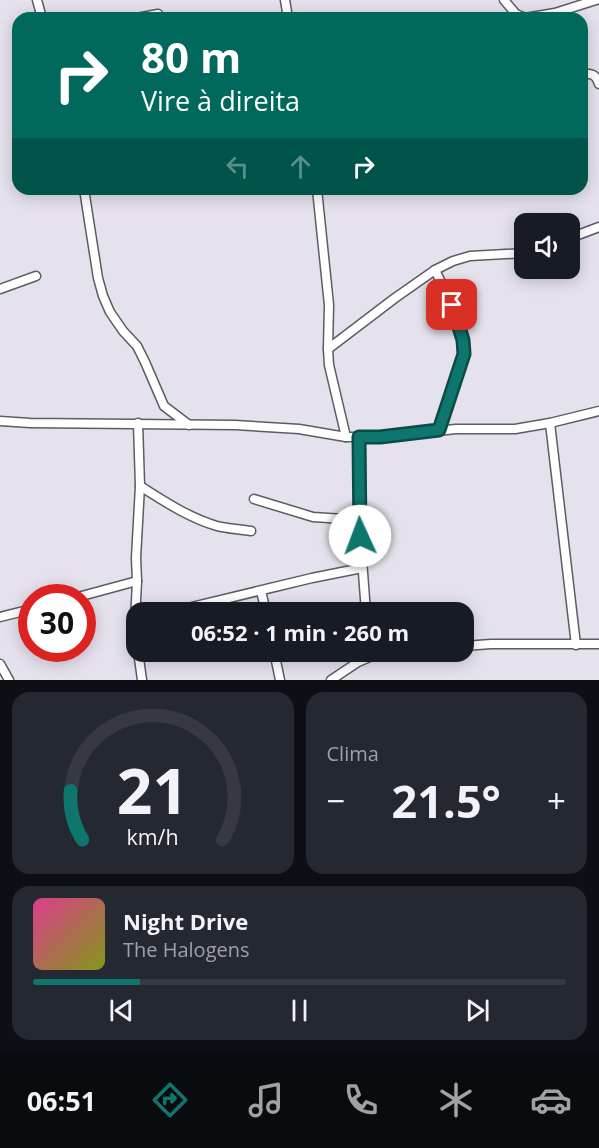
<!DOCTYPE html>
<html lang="pt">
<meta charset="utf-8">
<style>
:root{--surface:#171b24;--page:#242831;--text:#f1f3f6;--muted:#9ea1a6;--line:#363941;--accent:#0f766e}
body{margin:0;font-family:"Open Sans",sans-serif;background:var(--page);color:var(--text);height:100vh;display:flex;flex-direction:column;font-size:22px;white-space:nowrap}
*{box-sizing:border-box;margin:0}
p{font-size:20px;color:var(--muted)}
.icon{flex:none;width:33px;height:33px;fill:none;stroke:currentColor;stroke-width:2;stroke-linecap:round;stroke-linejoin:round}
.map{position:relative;height:680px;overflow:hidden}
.panel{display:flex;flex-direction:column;gap:12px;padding:12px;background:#0d0f14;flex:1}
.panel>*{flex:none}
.guide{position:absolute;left:12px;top:12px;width:576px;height:183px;border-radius:18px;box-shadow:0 3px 15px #0003;background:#00695c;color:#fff;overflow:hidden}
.fabs{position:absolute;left:514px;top:213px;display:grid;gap:12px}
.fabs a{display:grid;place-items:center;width:66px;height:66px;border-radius:12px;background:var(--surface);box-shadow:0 3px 15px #0003;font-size:30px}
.speed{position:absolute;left:18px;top:584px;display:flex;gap:12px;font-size:30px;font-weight:700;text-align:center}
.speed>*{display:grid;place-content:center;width:78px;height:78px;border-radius:50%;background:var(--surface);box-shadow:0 3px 15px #0003;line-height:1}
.speed .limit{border:9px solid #d22;background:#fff;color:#111}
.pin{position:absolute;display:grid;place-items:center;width:51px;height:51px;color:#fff;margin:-26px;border-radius:12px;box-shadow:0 3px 9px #0006}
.me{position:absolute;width:66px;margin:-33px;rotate:358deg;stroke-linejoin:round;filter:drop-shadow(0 0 4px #0008)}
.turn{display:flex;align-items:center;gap:21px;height:126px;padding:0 30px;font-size:27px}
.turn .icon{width:78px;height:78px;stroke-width:2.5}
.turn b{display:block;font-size:42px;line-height:51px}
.lanes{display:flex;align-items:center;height:57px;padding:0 30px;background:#0003;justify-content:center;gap:30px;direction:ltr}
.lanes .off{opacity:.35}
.big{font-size:45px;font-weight:700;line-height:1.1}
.panel .widget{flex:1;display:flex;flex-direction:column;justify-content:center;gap:9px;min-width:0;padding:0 21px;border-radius:18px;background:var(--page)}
.panel .dial{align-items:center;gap:0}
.dial svg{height:156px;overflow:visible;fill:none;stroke:var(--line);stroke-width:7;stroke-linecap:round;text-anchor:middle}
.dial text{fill:var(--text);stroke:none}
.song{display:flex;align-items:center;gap:18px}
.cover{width:72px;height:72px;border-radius:9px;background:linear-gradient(135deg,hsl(330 70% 55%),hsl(70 70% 35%))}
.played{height:6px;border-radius:3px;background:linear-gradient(90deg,var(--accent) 20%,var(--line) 20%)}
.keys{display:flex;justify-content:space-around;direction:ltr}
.heat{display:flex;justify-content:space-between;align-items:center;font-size:33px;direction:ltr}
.panel .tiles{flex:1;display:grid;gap:12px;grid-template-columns:1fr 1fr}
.widget:last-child{grid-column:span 2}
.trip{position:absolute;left:126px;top:602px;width:348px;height:60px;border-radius:18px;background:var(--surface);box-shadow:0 3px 15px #0003;font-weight:700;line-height:60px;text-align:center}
.tab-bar{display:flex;height:96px;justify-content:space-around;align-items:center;background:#090b0e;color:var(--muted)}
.tab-bar .icon{width:42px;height:42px}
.tab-bar .on{color:var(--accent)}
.tab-bar b{font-size:27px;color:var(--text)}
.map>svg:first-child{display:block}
</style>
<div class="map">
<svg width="599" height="680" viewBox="0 0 599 680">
<rect width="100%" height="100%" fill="#e5e2ed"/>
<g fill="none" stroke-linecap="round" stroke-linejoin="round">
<!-- street casing -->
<g stroke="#5d5b64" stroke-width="11">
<g id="street">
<path d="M37 0 42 18"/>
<path d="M285 0 288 18"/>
<path d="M504 0 516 14 525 18 555 13 596 0"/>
<path d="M137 18 158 14"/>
<path d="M582 74C591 73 596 74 599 84"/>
<path d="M84 189 98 278 103 296 110 312 123 331 137 346 145 362 164 406 189 425"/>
<path d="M317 189 329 305 328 349 329 365 346 437"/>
<path d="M570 238 599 227"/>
<path d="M435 270 452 305 458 321 463 340 464 354 439 430"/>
<path d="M0 289 36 276"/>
<path d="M328 349 395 298 435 270 453 261 470 256 525 253"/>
<path d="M0 421 30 423 235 425 299 429 346 437H380L456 429H515L550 423 599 411"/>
<path d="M550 423 576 645"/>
<path d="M359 437V520L366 612"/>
<path d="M140 486C164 501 189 518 217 526 228 529 240 529 251 531"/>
<path d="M254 499 313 517 359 520"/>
<path d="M261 591 266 612"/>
<path d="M78 597 137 581"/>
<path d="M171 612 312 578 362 568"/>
<path d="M0 617 32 609"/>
<path d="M136 635 135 621 137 581 136 558 140 486 138 423"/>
<path d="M464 646 491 644H599"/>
<path d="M138 651 142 680"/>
<path d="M274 651 280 680"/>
<path d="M372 656 403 651"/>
<path d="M0 664 9 680"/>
<path d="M331 680 358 662 372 656 371 651"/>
</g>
</g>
<!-- street -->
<use href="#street" stroke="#fff" stroke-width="8"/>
</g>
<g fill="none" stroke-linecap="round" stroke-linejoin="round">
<!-- route casing -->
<g stroke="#0a4d48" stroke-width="15">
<path id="route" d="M360 536 359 437H380L439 430 464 354 463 340 452 305"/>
</g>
<!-- route -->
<use href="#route" stroke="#0f766e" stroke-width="10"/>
</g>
</svg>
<div class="fabs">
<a><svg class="icon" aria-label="sound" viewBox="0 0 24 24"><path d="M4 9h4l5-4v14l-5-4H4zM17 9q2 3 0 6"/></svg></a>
</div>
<div class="speed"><div class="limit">30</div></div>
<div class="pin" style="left:452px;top:305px;background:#d93025"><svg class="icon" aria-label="arrive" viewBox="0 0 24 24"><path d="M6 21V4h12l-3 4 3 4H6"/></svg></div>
<svg class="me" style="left:360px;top:536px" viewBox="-20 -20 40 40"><circle r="19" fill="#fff"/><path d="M0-13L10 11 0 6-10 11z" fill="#0f766e"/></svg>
<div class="trip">06:52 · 1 min · 260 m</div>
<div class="guide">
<div class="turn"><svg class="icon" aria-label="right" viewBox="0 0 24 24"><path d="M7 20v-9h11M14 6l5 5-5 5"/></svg><div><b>80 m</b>Vire à direita</div></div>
<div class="lanes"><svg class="icon off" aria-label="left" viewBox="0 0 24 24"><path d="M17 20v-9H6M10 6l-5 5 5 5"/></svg><svg class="icon off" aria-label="ahead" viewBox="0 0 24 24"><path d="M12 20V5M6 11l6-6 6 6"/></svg><svg class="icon" aria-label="right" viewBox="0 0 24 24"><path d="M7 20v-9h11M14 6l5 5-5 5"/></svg></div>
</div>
</div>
<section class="panel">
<div class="tiles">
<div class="widget dial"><svg viewBox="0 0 100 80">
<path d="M14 69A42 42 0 1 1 86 69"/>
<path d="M14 69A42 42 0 0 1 8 44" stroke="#0f766e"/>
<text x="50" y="56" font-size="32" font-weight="700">21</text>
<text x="50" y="72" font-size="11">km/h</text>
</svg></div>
<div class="widget"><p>Clima</p>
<div class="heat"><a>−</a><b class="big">21.5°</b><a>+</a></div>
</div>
<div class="widget">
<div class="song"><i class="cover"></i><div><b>Night Drive</b><p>The Halogens</p></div></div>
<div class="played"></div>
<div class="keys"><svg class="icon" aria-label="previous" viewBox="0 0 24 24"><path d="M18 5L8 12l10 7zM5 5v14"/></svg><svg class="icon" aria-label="pause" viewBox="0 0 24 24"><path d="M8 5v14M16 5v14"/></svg><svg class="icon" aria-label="next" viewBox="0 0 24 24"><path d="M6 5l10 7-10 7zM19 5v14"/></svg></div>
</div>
</div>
</section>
<nav class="tab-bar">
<b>06:51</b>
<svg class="icon on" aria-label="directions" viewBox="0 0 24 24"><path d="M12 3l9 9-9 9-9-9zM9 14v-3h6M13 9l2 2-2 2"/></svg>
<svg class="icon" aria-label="music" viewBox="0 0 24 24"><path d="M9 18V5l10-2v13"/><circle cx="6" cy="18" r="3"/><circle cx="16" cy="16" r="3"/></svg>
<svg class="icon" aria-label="phone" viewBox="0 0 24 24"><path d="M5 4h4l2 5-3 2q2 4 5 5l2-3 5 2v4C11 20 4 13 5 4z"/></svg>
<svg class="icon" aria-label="climate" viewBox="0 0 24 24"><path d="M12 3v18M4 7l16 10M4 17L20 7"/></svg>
<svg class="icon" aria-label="car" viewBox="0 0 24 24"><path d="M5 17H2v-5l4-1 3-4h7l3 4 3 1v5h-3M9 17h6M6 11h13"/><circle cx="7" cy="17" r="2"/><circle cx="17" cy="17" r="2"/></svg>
</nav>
